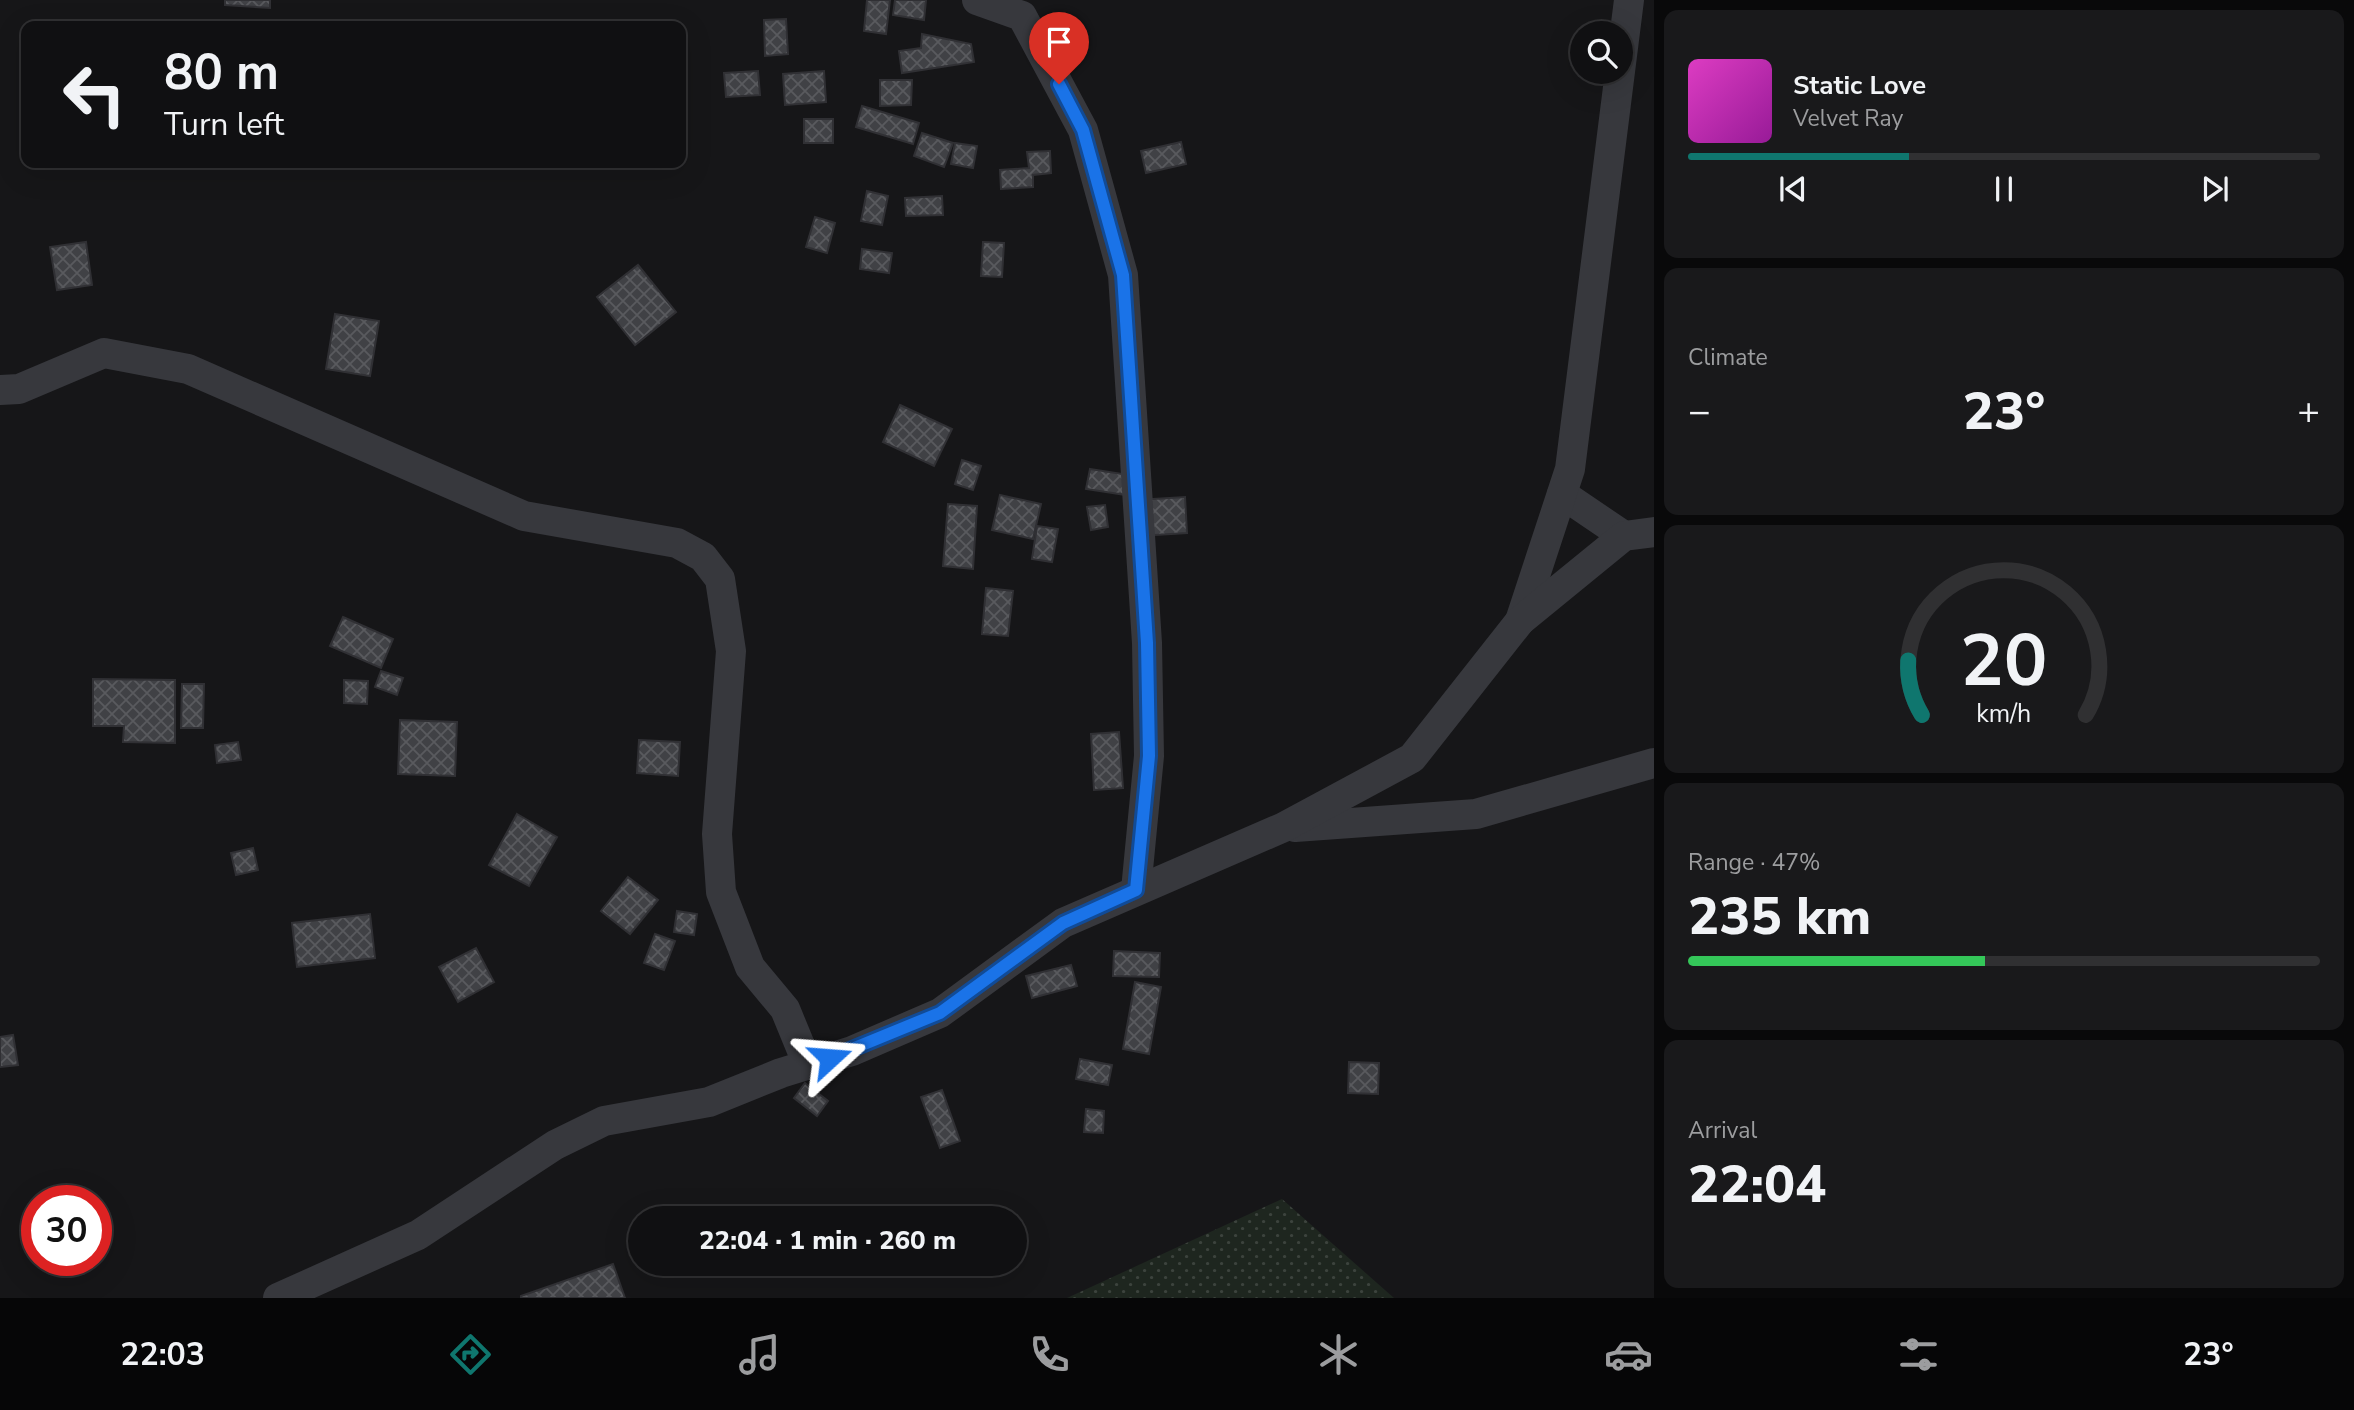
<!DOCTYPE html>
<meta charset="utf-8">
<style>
:root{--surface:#101012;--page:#19191b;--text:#f1f3f6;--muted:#9c9d9f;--line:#303032;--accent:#0f766e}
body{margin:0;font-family:"Nunito Sans",sans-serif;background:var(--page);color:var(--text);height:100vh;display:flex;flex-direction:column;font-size:26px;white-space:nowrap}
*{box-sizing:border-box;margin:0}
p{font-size:23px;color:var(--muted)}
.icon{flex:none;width:38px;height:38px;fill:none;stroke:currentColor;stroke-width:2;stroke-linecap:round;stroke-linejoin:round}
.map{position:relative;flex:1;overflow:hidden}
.side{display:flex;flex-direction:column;gap:10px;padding:10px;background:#09090a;width:700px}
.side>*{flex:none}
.guide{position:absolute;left:21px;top:21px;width:665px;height:147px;border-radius:14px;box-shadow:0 7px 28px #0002,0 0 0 2px var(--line);background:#101012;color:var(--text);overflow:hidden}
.buttons{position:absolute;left:1570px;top:21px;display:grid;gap:14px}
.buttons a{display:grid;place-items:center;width:63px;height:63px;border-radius:50%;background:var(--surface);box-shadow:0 7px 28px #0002,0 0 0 2px var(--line);font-size:35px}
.speed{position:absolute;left:21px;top:1185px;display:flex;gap:14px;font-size:35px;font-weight:700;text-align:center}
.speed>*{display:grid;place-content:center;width:91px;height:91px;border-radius:50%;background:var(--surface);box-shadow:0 7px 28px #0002,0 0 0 2px var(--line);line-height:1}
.speed .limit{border:10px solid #d22;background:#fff;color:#111}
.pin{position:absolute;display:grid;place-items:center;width:60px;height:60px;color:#fff;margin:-72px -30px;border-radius:50% 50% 50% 0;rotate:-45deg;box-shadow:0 0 7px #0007}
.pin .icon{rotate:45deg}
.me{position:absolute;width:77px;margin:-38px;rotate:71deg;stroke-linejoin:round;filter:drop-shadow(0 0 5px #0008)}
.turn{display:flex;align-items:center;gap:24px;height:147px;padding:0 28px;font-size:32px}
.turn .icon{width:91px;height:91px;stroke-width:2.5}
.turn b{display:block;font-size:49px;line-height:60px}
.big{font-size:52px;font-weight:800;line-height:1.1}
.side .card{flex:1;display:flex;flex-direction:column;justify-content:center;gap:10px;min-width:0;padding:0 24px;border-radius:14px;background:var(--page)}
.side .dial{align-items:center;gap:0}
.dial svg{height:182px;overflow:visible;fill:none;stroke:var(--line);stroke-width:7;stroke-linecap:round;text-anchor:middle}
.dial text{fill:var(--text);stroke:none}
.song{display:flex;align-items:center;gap:21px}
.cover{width:84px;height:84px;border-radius:10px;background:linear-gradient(135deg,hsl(310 70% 55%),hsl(300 70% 35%))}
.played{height:7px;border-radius:4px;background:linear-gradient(90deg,var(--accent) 35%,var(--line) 35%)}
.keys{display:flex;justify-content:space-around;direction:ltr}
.heat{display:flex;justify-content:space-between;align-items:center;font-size:38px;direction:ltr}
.charge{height:10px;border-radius:5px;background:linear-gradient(90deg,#34c759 47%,var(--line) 0)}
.trip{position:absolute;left:628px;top:1206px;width:399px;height:70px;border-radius:35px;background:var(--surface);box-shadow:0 7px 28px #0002,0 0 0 2px var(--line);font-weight:800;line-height:70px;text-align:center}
.tabs{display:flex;height:112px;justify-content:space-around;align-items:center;background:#060607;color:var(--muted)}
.tabs .icon{width:49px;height:49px}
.tabs .on{color:var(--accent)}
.tabs b{font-size:32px;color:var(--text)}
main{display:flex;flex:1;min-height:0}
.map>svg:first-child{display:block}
</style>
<main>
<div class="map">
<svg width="1654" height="1298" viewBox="0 0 1654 1298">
<defs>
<pattern id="grass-dots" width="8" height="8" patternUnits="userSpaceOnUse" patternTransform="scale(1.75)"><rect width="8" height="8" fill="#1e261f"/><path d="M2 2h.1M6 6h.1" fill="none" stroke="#3c433d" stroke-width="1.8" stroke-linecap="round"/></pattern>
<pattern id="building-cross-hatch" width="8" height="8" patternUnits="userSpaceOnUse" patternTransform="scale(1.75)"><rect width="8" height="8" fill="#404145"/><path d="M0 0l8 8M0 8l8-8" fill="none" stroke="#595a5e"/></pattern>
</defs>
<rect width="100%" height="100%" fill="#161618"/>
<!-- grass -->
<path fill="url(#grass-dots)" d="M1282 1199 1394 1298H1067Z"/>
<!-- building -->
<g fill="url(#building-cross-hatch)" stroke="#303034" stroke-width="2">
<path d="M225 0H270V8L225 5Z"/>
<path d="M867 0H890L886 34 864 31Z"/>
<path d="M895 0H926L924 20 893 15Z"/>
<path d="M786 19 788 54 765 56 764 20Z"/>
<path d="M922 34 971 44 974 62 902 73 899 51 921 48Z"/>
<path d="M758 71 760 95 726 97 724 73Z"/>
<path d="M824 71 826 102 785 105 783 74Z"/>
<path d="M880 80H912L911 105 880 106Z"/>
<path d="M862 106 919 123 913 144 856 127Z"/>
<rect x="804" y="119" width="29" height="24"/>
<path d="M922 133 953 143 944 167 914 156Z"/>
<path d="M1181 142 1186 164 1146 173 1141 151Z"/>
<path d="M955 143 977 146 973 168 951 164Z"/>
<path d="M1050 151 1051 173 1033 175V187L1001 189 1000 170 1029 168 1027 152Z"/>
<path d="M867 191 888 196 882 225 861 221Z"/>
<path d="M942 196 943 215 906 216 905 198Z"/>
<path d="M815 217 835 223 827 253 806 247Z"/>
<path d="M86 242 92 285 57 290 50 247Z"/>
<path d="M983 242 1004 243 1002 277 981 276Z"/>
<path d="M862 249 892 253 889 273 860 269Z"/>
<path d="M638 265 676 312 635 345 597 297Z"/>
<path d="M335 314 379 321 370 376 326 369Z"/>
<path d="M900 405 952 429 934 466 883 442Z"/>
<path d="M962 460 981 466 973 490 955 484Z"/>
<path d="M1090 469 1129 475 1126 495 1086 489Z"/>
<path d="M1000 495 1041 504 1033 539 992 530Z"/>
<path d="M1185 497 1187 533 1139 536 1137 500Z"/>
<path d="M948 504 977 506 973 569 943 566Z"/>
<path d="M1105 505 1108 527 1091 530 1087 507Z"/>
<path d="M1037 526 1058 529 1052 562 1032 559Z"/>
<path d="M986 588 1013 591 1008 636 982 634Z"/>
<path d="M343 617 393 639 381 668 330 646Z"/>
<path d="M381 671 403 678 397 695 375 687Z"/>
<path d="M93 679 175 680V743L123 742 124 726H93Z"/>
<path d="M344 680 368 681 367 704 344 703Z"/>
<path d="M182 684H204L203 728H181Z"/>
<path d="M400 720 457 722 455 776 398 774Z"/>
<path d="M1119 732 1123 788 1094 790 1091 734Z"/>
<path d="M639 740 680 742 678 776 637 773Z"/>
<path d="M238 742 241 760 217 763 215 745Z"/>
<path d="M517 814 557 837 529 886 489 865Z"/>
<path d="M253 848 258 870 236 875 231 853Z"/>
<path d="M628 877 658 900 630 934 601 911Z"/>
<path d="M677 911 697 914 694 935 674 932Z"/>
<path d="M370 914 375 958 297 967 292 923Z"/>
<path d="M655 934 675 941 664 970 644 963Z"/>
<path d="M476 948 494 982 458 1002 439 967Z"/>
<path d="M1114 951 1160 953 1159 977 1113 976Z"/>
<path d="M1071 965 1077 986 1032 998 1026 976Z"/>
<path d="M1135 982 1161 987 1149 1054 1123 1049Z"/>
<path d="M13 1035 18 1065 0 1067V1037Z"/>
<path d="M1080 1059 1112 1065 1108 1085 1076 1079Z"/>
<path d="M1349 1062 1379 1063 1378 1094 1348 1093Z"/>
<path d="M805 1083 828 1101 817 1116 794 1098Z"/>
<path d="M942 1090 960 1141 940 1148 921 1097Z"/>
<path d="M1086 1109 1104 1111 1103 1133 1084 1132Z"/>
<path d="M613 1264 625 1298H521V1296Z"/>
</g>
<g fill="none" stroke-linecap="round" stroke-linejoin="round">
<!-- minor -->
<g stroke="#37383d" stroke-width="30">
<path d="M977 0 1022 16 1083 130 1123 275 1147 643 1149 756 1136 890"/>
<path d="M0 390 19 389 104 353 188 369 524 516 677 543 703 557 720 579 731 651 717 834 721 892 750 967 785 1009 808 1065"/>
<path d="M1562 494 1624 536"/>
<path d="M1520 621 1570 469 1629 0"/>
<path d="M1295 827 1476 814 1654 763"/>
<path d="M278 1298 418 1235 555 1145 604 1121 709 1102 781 1073 852 1051 940 1013 1063 923 1284 827 1412 758 1520 621 1624 536 1654 532"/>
</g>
</g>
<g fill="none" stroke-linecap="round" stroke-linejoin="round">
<!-- route casing -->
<g stroke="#114b97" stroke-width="18">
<path id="route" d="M830 1058 940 1013 1063 923 1136 890 1149 756 1147 643 1123 275 1083 130 1059 84"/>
</g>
<!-- route -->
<use href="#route" stroke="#1a73e8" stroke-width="12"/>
</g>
</svg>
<div class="buttons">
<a><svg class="icon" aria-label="search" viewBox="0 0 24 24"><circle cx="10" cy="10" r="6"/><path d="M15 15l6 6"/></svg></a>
</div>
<div class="speed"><div class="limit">30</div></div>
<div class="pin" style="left:1059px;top:84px;background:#d93025"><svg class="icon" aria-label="arrive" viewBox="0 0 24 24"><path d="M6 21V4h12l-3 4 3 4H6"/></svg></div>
<svg class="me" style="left:830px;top:1058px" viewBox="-20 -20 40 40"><path d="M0-17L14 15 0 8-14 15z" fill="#1a73e8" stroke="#fff" stroke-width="4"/></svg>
<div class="trip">22:04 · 1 min · 260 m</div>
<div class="guide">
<div class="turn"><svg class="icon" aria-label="left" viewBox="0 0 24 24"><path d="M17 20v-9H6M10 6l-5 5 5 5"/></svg><div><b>80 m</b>Turn left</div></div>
</div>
</div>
<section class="side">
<div class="card">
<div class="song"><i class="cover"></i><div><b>Static Love</b><p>Velvet Ray</p></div></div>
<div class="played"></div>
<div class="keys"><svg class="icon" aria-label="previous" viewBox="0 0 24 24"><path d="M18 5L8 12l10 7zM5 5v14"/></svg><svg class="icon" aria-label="pause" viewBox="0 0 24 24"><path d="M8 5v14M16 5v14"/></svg><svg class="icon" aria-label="next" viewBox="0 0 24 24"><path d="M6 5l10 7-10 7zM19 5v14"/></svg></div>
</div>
<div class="card"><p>Climate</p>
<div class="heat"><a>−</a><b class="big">23°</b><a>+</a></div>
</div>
<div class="card dial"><svg viewBox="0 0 100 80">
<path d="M14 69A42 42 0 1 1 86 69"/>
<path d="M14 69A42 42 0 0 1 8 45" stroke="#0f766e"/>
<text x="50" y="56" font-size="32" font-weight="700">20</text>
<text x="50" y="72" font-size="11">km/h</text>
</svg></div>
<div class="card"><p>Range · 47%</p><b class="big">235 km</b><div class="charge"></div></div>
<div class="card"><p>Arrival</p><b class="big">22:04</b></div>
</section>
</main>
<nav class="tabs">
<b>22:03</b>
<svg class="icon on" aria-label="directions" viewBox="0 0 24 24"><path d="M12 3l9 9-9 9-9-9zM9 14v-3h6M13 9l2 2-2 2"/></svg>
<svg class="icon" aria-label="music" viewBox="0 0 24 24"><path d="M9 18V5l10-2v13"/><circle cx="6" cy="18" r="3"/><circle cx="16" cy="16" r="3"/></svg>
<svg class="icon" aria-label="phone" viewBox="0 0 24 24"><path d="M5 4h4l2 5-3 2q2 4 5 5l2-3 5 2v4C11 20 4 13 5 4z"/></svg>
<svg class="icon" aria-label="climate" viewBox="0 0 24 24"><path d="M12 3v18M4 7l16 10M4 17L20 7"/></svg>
<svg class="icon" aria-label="car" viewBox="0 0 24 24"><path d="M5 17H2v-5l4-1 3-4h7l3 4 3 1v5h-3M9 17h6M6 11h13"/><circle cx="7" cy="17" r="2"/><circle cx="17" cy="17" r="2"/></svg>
<svg class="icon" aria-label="filters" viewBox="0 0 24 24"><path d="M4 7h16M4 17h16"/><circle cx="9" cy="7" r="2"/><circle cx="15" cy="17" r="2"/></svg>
<b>23°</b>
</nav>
